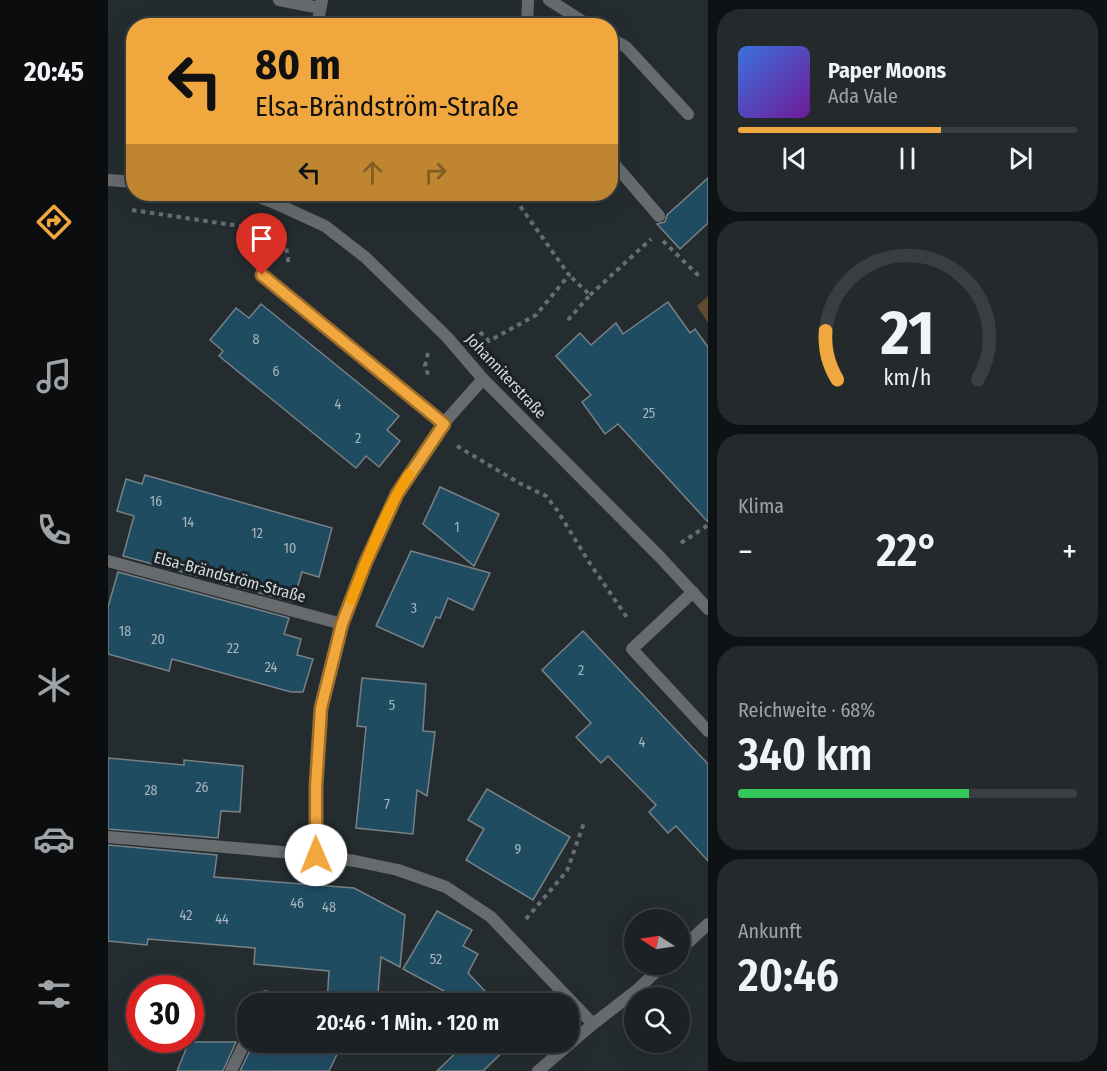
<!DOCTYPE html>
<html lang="de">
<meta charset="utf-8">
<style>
:root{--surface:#1b2124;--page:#24292c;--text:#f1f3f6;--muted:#a0a3a6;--line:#393e41;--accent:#f0a73e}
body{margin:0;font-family:"Fira Sans Condensed",sans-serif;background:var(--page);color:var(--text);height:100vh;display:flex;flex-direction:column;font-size:22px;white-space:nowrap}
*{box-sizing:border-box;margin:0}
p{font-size:20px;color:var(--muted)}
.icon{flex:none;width:33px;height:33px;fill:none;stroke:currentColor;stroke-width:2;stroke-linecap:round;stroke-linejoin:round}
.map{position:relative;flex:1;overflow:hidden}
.panel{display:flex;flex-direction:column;gap:9px;padding:9px;background:#0f1214;width:399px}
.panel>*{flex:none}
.banner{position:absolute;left:18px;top:18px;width:492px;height:183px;border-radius:24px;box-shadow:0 6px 24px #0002,0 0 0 2px var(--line);background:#f0a73e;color:#111;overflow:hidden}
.needle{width:39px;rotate:282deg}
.fabs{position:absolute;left:516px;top:909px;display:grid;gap:12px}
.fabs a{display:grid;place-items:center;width:66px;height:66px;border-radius:50%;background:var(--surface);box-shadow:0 6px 24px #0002,0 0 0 2px var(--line);font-size:30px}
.speed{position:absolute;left:18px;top:975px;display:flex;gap:12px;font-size:30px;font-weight:700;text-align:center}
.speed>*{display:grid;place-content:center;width:78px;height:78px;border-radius:50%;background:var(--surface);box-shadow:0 6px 24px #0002,0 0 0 2px var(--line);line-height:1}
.speed .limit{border:9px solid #d22;background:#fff;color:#111}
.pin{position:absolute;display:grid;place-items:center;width:51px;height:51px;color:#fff;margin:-62px -26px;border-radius:50% 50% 50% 0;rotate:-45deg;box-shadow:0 0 6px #0007}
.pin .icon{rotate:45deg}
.me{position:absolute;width:66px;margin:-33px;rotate:359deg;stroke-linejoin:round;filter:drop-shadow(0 0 4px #0008)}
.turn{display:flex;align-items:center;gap:21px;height:126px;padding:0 30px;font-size:27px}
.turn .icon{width:78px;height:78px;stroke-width:2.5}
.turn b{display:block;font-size:42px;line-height:51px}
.lanes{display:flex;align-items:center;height:57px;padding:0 30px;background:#0003;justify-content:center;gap:30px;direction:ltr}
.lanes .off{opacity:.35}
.big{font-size:45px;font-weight:600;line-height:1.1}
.panel .widget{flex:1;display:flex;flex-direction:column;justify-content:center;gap:9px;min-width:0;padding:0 21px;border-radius:24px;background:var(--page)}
.panel .dial{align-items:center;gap:0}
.dial svg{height:156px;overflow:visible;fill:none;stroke:var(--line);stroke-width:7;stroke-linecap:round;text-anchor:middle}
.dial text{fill:var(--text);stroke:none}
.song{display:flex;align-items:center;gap:18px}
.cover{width:72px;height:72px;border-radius:9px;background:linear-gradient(135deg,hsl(220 70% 55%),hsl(280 70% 35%))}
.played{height:6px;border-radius:3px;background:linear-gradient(90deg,var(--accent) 60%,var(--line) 60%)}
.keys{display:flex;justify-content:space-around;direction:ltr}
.heat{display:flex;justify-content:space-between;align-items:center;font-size:33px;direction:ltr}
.charge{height:9px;border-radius:4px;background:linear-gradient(90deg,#34c759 68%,var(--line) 0)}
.trip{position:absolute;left:129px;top:993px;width:342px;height:60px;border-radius:24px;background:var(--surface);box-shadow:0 6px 24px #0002,0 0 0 2px var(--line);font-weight:600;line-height:60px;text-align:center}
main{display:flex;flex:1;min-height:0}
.menu{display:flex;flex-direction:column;width:108px;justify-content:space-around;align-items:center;background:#0b0d0e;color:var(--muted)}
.menu .icon{width:42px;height:42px}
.menu .current{color:var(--accent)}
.menu b{font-size:27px;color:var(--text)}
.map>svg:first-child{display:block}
</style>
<main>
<nav class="menu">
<b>20:45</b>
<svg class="icon current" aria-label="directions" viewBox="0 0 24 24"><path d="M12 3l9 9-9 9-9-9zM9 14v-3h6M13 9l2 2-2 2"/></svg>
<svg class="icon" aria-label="music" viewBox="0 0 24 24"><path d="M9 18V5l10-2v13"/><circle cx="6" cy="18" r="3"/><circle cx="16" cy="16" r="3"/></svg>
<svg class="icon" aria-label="phone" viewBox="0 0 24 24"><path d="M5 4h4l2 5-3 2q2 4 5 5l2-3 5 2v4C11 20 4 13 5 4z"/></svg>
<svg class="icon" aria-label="climate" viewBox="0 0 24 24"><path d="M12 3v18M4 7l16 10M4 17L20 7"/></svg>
<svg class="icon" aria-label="car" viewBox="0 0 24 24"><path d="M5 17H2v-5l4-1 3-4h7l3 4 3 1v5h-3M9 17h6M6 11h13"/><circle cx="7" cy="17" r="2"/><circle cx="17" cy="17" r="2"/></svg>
<svg class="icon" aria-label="filters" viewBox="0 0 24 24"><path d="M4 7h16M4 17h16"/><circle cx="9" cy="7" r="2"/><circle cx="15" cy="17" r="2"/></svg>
</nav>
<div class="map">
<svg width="600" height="1071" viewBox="0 0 600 1071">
<rect width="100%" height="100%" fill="#242c30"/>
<!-- green -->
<path fill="#614b2f" d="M600 296V323L589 306Z"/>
<!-- building -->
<g fill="#204c62" stroke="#788186" stroke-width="1.5">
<path d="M600 178V223L572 249 549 224 557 222 559 215Z"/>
<path d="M560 302 582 333 587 329 600 347V522L510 424 497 434 474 402 483 395 448 356 472 333 483 345 508 323 515 334Z"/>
<path d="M153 304 291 416 279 430 292 441 271 467 258 456 248 468 111 356 115 351 102 340 128 308 141 318Z"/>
<path d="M37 475 224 528 211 577 194 572 185 602 15 556 26 516 9 511 18 479 34 484Z"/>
<path d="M332 487 391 514 366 566 315 524Z"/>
<path d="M303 551 382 573 365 610 340 598 332 618 328 617 315 647 268 626Z"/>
<path d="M10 572 181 618 176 634 193 639 189 655 205 659 195 692H183L64 659 61 671 0 654V607Z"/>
<path d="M475 631 600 764V861L568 826 560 833 541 812 548 805 500 756 493 763 468 737 483 723 434 670Z"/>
<path d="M254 678 318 684 315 731 327 732 319 796 309 790 305 834 248 828 258 727 249 726Z"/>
<path d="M0 758 76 765V760L135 766 132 812 113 811 110 838 0 829Z"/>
<path d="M379 789 462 837 425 900 358 860 376 829 360 820Z"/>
<path d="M0 845 109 855 106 877 246 888 297 915 292 967 273 957 269 1004H219L221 971 146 964 147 948 40 939 39 945 0 941Z"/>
<path d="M329 911 364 930 355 946 370 954 360 973 389 1004H360L295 969Z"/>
<path d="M81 1042H128L115 1071H69Z"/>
<path d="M146 1042H235L221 1071H132Z"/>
<path d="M359 1042H405L375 1071H329Z"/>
</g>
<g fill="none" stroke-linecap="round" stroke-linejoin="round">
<!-- path -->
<g stroke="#676e72" stroke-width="4" stroke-dasharray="4.5 4.5" stroke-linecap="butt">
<path d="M24 210 138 227 165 237 178 247 180 259V262"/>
<path d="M555 241 592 277"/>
<path d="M482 295 543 239"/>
<path d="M460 320 482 295 461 275"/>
<path d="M372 332 381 341 428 315 461 275 412 206V194"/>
<path d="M320 353 317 366 321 377"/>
<path d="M349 446 411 483 438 496 449 510 481 562 520 619"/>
<path d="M573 543 600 525"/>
<path d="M418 919 459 871 477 820"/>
</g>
<!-- lane -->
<g stroke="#676b6d" stroke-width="12">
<path d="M171 0 212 8"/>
<path d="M441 0 482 26"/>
<path d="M209 26 214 0"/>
<path d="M502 38 518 47 580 114"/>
<path d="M169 204 175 194"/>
<path d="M154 275 335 424"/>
<path d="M0 561 234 624"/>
<path d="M585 592 524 649 600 731"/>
<path d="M0 837 208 855"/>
<path d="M155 1004 158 996"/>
<path d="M123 1071 140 1036"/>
</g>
<!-- street -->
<g stroke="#676b6d" stroke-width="12">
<path d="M419 26 420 0"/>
<path d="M502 159 551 216"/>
<path d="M0 180 26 182"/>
<path d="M134 194 151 197 169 204 217 226 257 257 339 337 375 379 552 557 600 609"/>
<path d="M375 379 335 424 289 494 257 564 234 624 213 708 208 786V855L247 861 290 870 338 887 383 917 485 1024"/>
<path d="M572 950 600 924"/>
<path d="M430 1071 485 1024 529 990 556 964"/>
</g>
</g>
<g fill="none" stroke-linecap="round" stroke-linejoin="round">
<!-- route casing -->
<g stroke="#9c6d28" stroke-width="15">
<path id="route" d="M154 275 336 424 289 494 257 564 234 624 213 708 208 786V855"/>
</g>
<!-- route -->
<use href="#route" stroke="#f0a73e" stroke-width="10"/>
<!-- slow -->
<path stroke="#f59e0b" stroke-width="10" d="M243 600C260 557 276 513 301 474"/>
</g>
<g text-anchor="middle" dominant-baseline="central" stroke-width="6" stroke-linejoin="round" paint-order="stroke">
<!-- number labels -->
<g font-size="14" fill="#a8b6be">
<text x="148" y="339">8</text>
<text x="168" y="371">6</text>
<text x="230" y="404">4</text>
<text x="541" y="413">25</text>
<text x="250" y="438">2</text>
<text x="48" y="501">16</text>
<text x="80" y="522">14</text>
<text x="349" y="527">1</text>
<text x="149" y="533">12</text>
<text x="182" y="548">10</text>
<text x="306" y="608">3</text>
<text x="17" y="631">18</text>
<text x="50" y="639">20</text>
<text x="125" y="648">22</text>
<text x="163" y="667">24</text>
<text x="473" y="670">2</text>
<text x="284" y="705">5</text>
<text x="534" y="742">4</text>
<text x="94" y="787">26</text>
<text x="43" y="790">28</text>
<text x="279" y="804">7</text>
<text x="410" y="849">9</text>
<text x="189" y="903">46</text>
<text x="221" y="907">48</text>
<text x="78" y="915">42</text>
<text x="114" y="919">44</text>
<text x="328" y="959">52</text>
</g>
<!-- street labels -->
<g font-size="16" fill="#d5dadd" stroke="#1b2226">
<text transform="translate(398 376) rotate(47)">Johanniterstraße</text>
<text transform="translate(122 577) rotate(15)">Elsa-Brändström-Straße</text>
</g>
</g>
</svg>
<div class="fabs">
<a><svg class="needle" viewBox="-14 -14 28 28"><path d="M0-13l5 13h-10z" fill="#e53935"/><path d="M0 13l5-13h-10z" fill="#a0a3a6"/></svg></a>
<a><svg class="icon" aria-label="search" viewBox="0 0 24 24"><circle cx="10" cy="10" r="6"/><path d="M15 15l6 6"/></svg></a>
</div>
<div class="speed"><div class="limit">30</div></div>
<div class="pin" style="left:154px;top:275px;background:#d93025"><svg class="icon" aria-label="arrive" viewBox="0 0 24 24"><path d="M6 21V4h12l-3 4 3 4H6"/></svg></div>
<svg class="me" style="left:208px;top:855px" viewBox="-20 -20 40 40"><circle r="19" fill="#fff"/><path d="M0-13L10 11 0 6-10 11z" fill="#f0a73e"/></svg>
<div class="trip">20:46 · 1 Min. · 120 m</div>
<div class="banner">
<div class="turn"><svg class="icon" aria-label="left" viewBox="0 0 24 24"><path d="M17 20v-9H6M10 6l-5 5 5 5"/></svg><div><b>80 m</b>Elsa-Brändström-Straße</div></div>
<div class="lanes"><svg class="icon" aria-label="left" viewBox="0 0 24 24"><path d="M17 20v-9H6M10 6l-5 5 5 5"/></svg><svg class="icon off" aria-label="ahead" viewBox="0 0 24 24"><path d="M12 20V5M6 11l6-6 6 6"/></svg><svg class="icon off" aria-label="right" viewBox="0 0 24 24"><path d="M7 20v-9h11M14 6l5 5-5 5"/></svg></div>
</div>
</div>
<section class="panel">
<div class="widget">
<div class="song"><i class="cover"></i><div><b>Paper Moons</b><p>Ada Vale</p></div></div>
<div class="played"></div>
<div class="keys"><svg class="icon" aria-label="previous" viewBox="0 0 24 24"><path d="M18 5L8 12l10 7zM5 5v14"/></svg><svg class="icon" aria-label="pause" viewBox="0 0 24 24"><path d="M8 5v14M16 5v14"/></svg><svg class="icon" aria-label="next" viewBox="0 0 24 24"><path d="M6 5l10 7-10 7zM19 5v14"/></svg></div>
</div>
<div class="widget dial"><svg viewBox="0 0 100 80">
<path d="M14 69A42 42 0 1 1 86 69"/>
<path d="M14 69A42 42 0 0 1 8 44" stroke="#f0a73e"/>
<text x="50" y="56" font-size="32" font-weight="700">21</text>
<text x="50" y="72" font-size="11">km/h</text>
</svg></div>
<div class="widget"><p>Klima</p>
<div class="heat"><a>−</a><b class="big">22°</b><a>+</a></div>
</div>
<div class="widget"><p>Reichweite · 68%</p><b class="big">340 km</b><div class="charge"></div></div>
<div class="widget"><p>Ankunft</p><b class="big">20:46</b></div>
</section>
</main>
